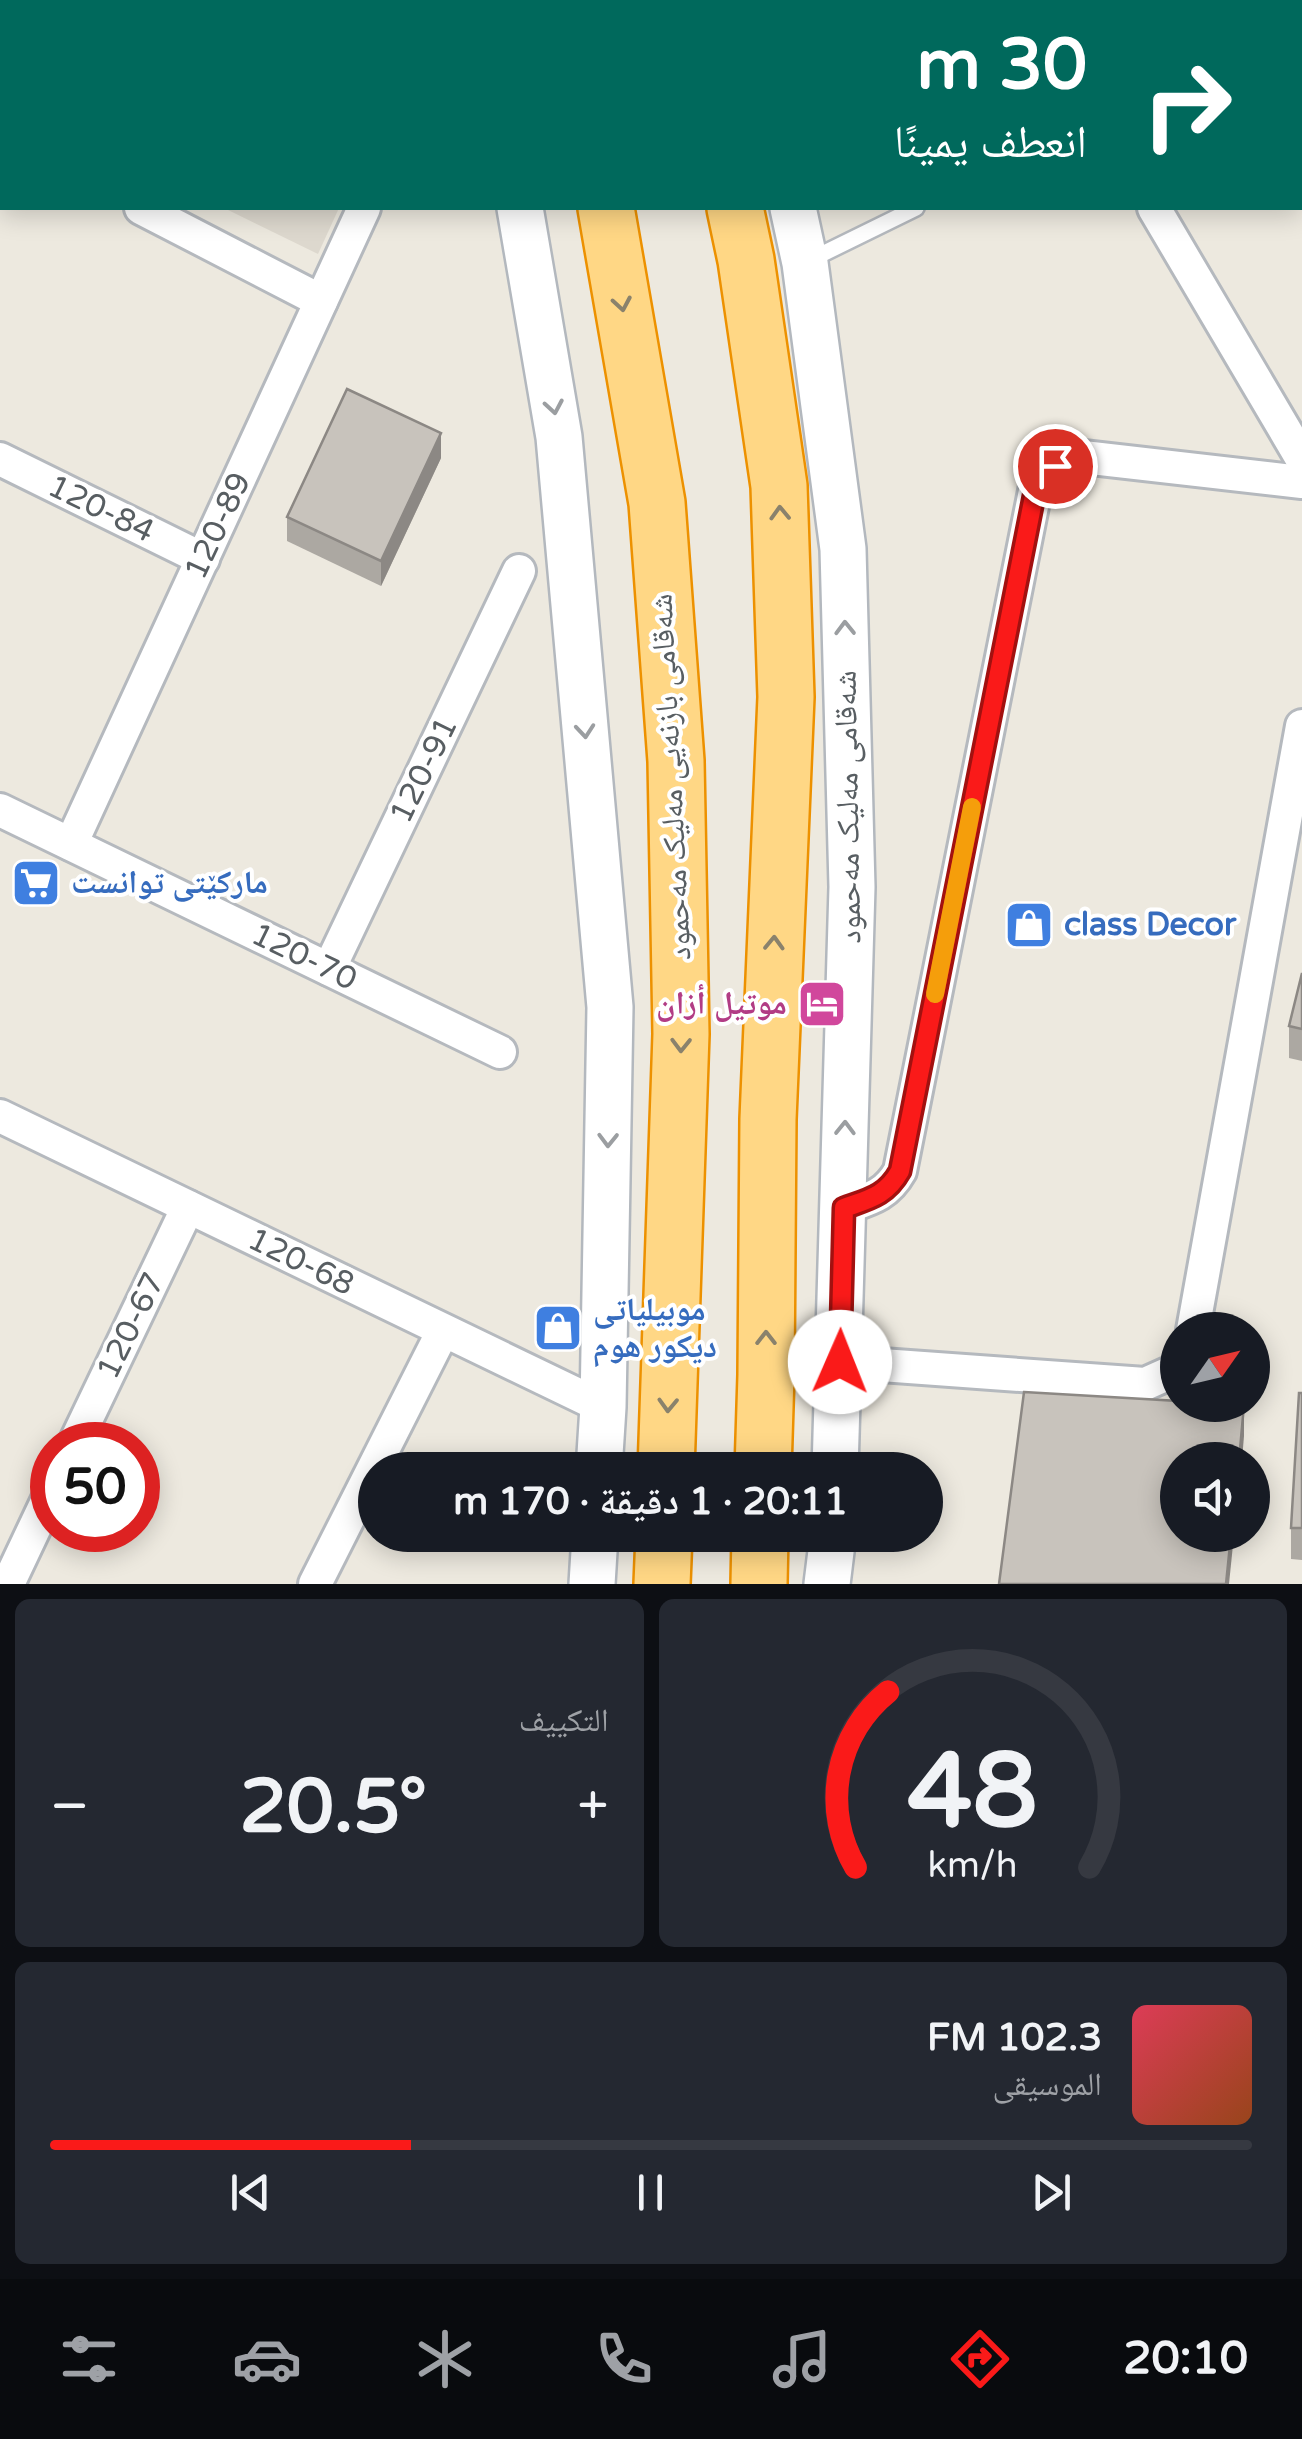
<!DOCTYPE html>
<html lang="ar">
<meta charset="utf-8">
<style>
:root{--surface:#171b24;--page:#242831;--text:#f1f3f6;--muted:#9ea1a6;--line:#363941;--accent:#fa1a19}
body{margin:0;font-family:"Varela Round","Noto Naskh Arabic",sans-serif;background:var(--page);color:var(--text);direction:rtl;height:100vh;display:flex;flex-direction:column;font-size:38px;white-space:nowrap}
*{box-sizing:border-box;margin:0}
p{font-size:32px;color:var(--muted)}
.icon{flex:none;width:55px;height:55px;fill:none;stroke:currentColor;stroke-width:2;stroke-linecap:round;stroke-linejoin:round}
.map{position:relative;height:1584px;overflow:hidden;direction:ltr}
.side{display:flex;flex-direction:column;gap:15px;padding:15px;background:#0d0f14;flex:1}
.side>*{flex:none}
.banner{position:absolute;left:0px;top:0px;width:1302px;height:210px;box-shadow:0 5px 25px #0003;direction:rtl;background:#00695c;color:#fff;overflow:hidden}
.needle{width:65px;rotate:56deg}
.buttons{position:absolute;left:1160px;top:1312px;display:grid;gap:20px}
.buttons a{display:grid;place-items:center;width:110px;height:110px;border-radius:50%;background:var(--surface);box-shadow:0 5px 25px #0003;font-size:50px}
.speed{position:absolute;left:30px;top:1422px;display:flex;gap:20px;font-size:50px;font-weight:700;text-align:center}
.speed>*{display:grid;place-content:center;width:130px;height:130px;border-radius:50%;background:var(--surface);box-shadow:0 5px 25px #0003;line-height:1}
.speed .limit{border:15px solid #d22;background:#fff;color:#111}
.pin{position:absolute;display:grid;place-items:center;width:85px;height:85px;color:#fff;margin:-42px;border:5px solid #fff;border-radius:50%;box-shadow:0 2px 10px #0007}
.me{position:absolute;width:110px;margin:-55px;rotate:1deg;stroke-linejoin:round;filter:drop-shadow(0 0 8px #0008)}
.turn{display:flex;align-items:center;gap:35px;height:210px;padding:0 50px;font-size:45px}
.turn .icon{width:130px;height:130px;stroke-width:2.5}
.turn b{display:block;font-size:70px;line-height:85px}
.big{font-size:75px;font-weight:700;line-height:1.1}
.side .card{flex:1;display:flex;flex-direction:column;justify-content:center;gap:15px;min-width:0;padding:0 35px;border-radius:15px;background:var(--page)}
.side .dial{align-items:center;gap:0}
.dial svg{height:260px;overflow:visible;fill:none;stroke:var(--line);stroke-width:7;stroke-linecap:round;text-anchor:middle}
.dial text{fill:var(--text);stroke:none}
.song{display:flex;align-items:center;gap:30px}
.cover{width:120px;height:120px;border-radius:15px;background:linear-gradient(135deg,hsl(350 70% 55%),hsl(20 70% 35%))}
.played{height:10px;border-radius:5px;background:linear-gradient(90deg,var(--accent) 30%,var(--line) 30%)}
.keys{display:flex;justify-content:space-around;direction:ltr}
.heat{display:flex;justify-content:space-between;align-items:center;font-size:55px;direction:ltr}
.side .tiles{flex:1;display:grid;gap:15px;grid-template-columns:1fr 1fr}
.card:last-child{grid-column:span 2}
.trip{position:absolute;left:358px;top:1452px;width:585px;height:100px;border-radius:50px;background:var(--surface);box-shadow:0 5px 25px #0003;font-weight:700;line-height:100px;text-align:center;direction:rtl}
.dock{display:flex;height:160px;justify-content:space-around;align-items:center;background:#090b0e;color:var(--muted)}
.dock .icon{width:70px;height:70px}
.dock .active{color:var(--accent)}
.dock b{font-size:45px;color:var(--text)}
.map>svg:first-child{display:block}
</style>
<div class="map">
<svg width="1302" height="1584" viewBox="0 0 1302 1584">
<rect width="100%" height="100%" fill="#ede9df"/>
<!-- education -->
<g fill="#ddd8ce">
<path d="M0 0H391L392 2H2V98L0 96Z"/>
<path d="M224 208H339L318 254Z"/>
</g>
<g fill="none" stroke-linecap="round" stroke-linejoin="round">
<!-- lane casing -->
<g stroke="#b5b9be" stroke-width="20">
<path id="lane" d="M808 261 916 208"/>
</g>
<!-- street casing -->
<g stroke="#b5b9be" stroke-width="38">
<g id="street">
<path d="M1050 0 1051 2"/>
<path d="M1198 0 1200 2"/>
<path d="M459 2 460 0"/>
<path d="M0 135 2 136"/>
<path d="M1300 152 1302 155"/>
<path d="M141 208 321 301"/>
<path d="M1154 208 1302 459"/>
<path d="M0 459 203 559"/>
<path d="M0 810 500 1052"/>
<path d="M71 844 364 208"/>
<path d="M329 969 519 571"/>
<path d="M0 1116 603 1407"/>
<path d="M843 1208C869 1199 886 1196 900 1171L1036 486C1049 469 1062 461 1083 457L1302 482"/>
<path d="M1193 1330 1302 726"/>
<path d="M840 1362 1145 1384 1174 1371 1178 1365"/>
<path d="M74 1445 188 1207"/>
<path d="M8 1584 52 1491"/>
<path d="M315 1584 443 1331"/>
</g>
</g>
<!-- secondary casing -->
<g stroke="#b3b8be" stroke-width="50">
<g id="secondary">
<path d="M485 0V2"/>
<path d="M742 0 743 2"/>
<path d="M520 208 559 437 610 1007 603 1407 599 1470"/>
<path d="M793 208 805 263 843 549 852 887 835 1470"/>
<path d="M592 1584 595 1535"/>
<path d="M827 1584 833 1535"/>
</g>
</g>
<!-- highway casing -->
<g stroke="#ed9100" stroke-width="60">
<g id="highway">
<path d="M557 0V2"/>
<path d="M689 0V2"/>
<path d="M606 208 657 503 676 761 681 1034 666 1470"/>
<path d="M735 208 746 260 779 486 786 697 768 1119 766 1375 763 1470"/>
<path d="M662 1584 664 1535"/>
<path d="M759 1584 760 1535"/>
</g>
</g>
<!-- lane -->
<use href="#lane" stroke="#fff" stroke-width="15"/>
<!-- street -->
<use href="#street" stroke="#fff" stroke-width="32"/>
<!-- secondary -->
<use href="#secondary" stroke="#fff" stroke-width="45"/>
<!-- highway -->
<use href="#highway" stroke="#ffd785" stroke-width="55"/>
</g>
<!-- wall -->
<g fill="#aca8a2">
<path d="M441 458 381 586 287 541V517Z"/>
<path d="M1302 973V1061L1289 1058V1026Z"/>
<path d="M1302 1393V1560L1291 1559V1528Z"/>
</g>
<!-- shaded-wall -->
<g fill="#8c8884">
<path d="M441 433V458L381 586V561Z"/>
<path d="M1244 1405V1436L1242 1460H1239Z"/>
<path d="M1231 1535H1234L1229 1584H1226Z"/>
</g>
<!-- building -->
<g fill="#c8c3bc" stroke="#8c8884" stroke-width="2.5">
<path d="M785 0H994V2H786Z"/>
<path d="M347 389 441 433 381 561 287 517Z"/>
<path d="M1302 973V1029L1289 1026Z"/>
<path d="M1024 1392 1178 1401V1405H1244L1239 1460H1178V1535H1231L1226 1584H999Z"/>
<path d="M1299 1393H1302V1528H1291Z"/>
</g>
<!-- one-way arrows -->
<defs><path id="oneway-chevron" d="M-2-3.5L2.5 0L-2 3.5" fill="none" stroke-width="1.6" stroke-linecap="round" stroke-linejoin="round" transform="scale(2.5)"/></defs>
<g stroke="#8a826c">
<use href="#oneway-chevron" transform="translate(622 304) rotate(80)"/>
<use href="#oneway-chevron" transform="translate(780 513) rotate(-92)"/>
<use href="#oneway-chevron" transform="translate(774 943) rotate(-88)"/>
<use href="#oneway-chevron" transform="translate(681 1045) rotate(91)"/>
<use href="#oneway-chevron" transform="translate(766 1338) rotate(-90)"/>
<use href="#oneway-chevron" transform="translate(668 1405) rotate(92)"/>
</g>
<g stroke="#9b9ea1">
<use href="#oneway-chevron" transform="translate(554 407) rotate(80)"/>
<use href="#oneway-chevron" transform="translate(845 628) rotate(-91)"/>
<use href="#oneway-chevron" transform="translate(585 731) rotate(85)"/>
<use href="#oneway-chevron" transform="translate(845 1128) rotate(-89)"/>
<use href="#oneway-chevron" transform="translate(608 1140) rotate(91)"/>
</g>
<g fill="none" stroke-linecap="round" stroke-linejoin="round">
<!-- route casing -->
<g stroke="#a21110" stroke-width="25">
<path id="route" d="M840 1362 844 1208C869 1199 886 1196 900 1171L1036 486 1055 466"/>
</g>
<!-- route -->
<use href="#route" stroke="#fa1a19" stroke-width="18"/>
<!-- slow -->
<path stroke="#f59e0b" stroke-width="18" d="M935 994 972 807"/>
</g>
<!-- icons -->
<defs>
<g id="supermarket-square" transform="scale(2.5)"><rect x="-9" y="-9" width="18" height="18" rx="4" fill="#3f7fe0" stroke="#fff"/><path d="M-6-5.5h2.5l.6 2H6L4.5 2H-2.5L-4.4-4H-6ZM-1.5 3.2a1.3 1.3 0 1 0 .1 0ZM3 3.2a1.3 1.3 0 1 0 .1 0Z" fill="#fff"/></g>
<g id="shop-square" transform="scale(2.5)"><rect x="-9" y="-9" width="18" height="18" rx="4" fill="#3f7fe0" stroke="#fff"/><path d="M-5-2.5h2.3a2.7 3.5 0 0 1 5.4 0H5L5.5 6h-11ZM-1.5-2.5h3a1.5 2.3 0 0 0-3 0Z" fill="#fff"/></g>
<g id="hotel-square" transform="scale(2.5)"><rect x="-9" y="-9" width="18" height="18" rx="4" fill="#d1479c" stroke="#fff"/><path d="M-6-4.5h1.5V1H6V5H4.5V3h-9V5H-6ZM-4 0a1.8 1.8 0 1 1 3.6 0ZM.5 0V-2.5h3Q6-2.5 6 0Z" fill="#fff"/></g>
</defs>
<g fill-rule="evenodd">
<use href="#supermarket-square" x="36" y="883"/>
<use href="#shop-square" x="1029" y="925"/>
<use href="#hotel-square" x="822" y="1004"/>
<use href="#shop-square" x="558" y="1328"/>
</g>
<g text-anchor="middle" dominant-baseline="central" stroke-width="8" stroke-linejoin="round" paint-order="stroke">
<!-- street labels -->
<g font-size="32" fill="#585e62" stroke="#fff">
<text transform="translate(101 509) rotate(26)">120-84</text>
<text transform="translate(218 526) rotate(-65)">120-89</text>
<text transform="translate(424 770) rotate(-64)">120-91</text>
<text transform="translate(671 777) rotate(-93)">شەقامی بازنەیی مەلیک مەحمود</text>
<text transform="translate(848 807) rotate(-91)">شەقامی مەلیک مەحمود</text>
<text transform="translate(304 957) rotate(26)">120-70</text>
<text transform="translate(301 1262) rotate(26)">120-68</text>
<text transform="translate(131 1326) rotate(-64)">120-67</text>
</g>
<!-- shop labels -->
<g font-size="32" font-weight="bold" fill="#366cbe" stroke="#fff" text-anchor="start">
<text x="71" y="883">مارکێتی توانست</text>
<text x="1064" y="925">class Decor</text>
<text x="593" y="1310">موبیلیاتی<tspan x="593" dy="37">دیکور هوم</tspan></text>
</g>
<!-- hotel labels -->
<g font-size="32" font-weight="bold" fill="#b23c85" stroke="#fff" text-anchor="end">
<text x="787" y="1004">موتيل أزان</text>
</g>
</g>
</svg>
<div class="buttons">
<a><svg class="needle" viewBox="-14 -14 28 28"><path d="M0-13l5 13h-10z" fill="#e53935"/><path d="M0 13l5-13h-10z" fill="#9ea1a6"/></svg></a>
<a><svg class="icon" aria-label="sound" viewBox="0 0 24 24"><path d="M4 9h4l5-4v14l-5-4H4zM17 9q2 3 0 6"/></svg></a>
</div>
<div class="speed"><div class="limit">50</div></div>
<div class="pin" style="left:1055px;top:466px;background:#d93025"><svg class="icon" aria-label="arrive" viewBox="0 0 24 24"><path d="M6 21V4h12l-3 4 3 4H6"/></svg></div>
<svg class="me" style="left:840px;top:1362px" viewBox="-20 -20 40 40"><circle r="19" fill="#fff"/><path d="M0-13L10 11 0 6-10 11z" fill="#fa1a19"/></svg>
<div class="trip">20:11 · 1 دقيقة · 170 m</div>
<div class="banner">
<div class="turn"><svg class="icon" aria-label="right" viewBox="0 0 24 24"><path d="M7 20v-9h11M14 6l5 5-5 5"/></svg><div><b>30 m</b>انعطف يمينًا</div></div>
</div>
</div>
<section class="side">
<div class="tiles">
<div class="card dial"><svg viewBox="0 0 100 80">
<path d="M14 69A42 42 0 1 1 86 69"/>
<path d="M14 69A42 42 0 0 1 24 15" stroke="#fa1a19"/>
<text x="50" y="56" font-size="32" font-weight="700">48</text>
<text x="50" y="72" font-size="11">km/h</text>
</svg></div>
<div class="card"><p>التكييف</p>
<div class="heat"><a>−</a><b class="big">20.5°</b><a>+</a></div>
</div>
<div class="card">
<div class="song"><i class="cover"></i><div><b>102.3 FM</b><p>الموسيقى</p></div></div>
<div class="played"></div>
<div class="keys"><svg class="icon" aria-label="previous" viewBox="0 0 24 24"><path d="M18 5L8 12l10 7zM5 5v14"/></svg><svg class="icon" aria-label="pause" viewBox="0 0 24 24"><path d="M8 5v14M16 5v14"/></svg><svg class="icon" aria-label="next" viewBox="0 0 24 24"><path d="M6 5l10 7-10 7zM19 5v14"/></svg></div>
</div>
</div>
</section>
<nav class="dock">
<b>20:10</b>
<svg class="icon active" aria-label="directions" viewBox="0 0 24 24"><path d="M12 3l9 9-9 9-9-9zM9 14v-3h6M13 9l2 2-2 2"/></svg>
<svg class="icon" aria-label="music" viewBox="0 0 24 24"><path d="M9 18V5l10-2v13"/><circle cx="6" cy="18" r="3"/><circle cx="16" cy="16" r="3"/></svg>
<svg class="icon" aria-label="phone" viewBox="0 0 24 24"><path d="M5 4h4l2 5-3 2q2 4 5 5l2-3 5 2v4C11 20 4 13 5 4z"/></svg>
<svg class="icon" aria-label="climate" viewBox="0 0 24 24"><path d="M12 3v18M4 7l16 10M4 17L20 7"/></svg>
<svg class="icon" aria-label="car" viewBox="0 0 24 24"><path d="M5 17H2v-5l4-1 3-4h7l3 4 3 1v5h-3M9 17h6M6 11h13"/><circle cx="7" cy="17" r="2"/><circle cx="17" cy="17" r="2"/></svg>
<svg class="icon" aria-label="filters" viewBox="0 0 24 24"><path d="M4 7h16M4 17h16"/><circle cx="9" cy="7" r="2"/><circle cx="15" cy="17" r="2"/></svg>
</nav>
